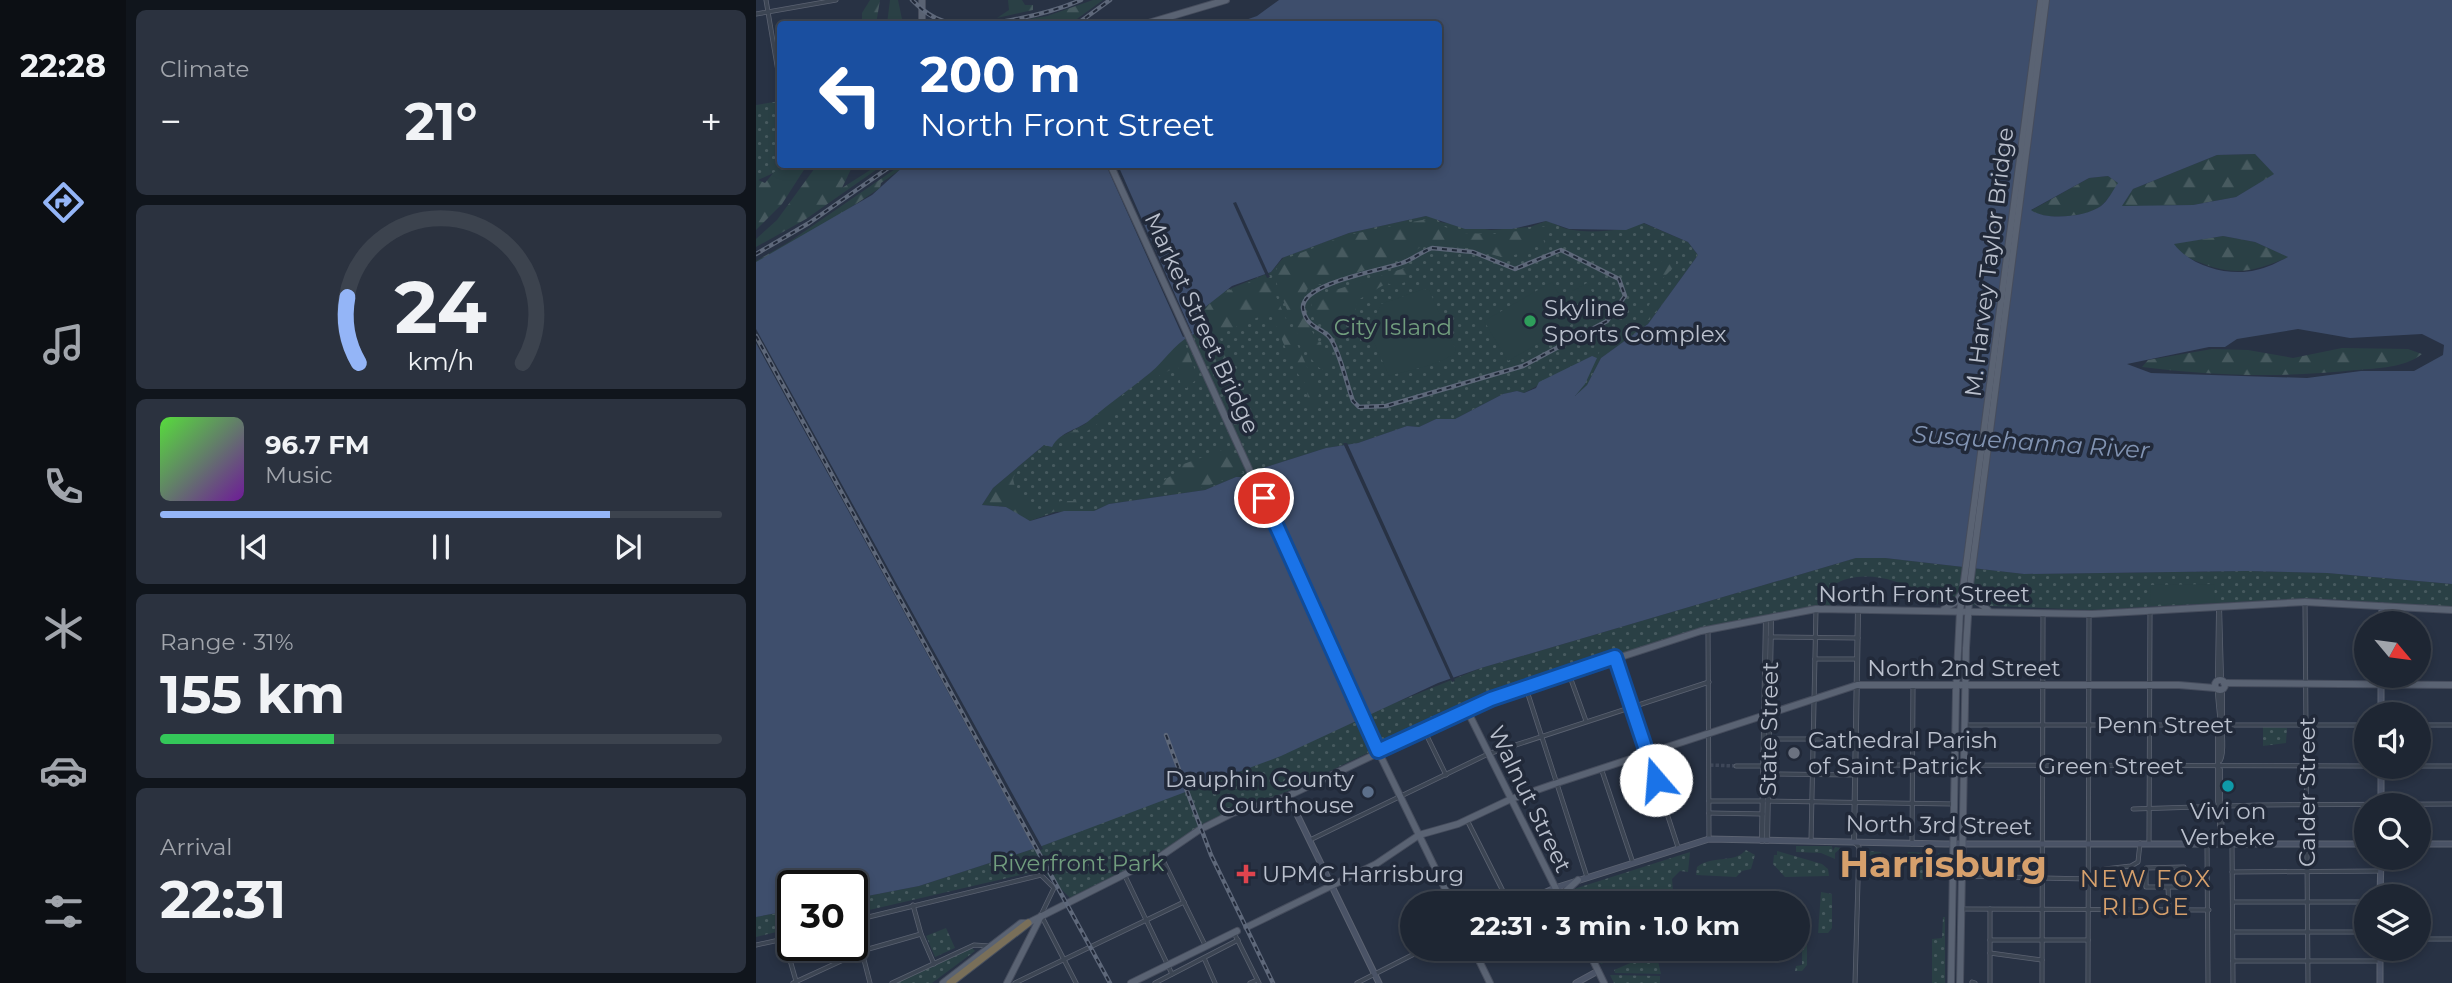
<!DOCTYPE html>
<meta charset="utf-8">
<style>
:root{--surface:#1e2633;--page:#2b323f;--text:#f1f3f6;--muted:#a1a5ac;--line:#3c434e;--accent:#94b5f7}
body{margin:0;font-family:Montserrat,sans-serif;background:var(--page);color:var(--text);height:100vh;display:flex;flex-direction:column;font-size:26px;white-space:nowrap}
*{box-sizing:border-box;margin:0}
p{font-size:23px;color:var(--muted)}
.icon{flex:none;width:38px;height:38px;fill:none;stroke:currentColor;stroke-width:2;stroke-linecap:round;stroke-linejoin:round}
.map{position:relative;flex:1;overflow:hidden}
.details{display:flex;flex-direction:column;gap:10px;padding:10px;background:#10151c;width:630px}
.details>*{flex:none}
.top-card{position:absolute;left:21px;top:21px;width:665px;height:147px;border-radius:7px;box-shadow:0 4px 10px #0003,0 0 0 2px var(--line);background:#1a4fa0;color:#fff;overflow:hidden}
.needle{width:46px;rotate:119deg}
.tools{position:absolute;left:1598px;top:611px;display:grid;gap:14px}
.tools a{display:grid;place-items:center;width:77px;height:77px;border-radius:50%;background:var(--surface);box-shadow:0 4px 10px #0003,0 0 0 2px var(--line);font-size:35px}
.speed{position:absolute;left:21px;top:870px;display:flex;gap:14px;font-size:35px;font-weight:700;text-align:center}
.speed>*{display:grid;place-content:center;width:91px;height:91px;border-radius:50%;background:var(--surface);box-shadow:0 4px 10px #0003,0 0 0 2px var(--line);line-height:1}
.speed .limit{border:4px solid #111;border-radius:10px;background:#fff;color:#111}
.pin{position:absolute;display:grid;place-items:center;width:60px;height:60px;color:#fff;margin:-30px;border:4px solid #fff;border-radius:50%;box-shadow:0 2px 7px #0007}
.me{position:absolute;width:77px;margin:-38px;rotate:342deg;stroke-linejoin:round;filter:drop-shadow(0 0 5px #0008)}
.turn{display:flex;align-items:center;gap:24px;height:147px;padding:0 28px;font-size:32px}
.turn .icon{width:91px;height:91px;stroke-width:2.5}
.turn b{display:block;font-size:49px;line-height:60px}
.big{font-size:52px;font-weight:700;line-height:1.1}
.details .card{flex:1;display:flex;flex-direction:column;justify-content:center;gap:10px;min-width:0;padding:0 24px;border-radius:10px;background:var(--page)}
.details .dial{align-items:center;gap:0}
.dial svg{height:182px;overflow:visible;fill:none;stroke:var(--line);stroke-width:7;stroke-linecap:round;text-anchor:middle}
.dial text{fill:var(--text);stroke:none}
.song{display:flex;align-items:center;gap:21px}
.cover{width:84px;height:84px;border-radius:10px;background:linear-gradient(135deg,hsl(110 70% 55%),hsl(280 70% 35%))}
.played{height:7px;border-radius:4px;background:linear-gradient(90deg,var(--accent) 80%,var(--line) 80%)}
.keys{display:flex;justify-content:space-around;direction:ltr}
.heat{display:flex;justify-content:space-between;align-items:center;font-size:38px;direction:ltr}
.charge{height:10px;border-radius:5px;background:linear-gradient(90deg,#34c759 31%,var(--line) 0)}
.trip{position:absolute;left:644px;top:891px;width:410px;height:70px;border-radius:35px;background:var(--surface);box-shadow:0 4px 10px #0003,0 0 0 2px var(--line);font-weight:700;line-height:70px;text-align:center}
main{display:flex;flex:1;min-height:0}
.tabs{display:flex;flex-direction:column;width:126px;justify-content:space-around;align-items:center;background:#0c0f14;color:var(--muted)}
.tabs .icon{width:49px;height:49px}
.tabs .on{color:var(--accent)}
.tabs b{font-size:32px;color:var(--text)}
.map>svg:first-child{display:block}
</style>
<main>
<nav class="tabs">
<b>22:28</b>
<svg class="icon on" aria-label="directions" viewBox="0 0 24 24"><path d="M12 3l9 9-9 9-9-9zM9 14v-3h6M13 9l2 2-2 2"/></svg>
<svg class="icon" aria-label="music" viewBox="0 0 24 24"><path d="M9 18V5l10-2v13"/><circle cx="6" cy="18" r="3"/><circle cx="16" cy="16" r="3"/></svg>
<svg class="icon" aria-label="phone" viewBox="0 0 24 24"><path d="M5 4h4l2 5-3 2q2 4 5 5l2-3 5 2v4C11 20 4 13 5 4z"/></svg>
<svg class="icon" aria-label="climate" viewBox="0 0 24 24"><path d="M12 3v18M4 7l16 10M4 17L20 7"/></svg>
<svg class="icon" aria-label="car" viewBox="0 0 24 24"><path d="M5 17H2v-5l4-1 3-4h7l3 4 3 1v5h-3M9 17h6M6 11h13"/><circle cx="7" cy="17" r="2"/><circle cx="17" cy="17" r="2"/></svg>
<svg class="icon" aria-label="filters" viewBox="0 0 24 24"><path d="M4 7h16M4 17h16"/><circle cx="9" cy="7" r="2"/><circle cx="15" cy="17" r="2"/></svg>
</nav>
<section class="details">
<div class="card"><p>Climate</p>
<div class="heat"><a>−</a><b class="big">21°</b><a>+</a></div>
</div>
<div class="card dial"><svg viewBox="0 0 100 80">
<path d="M14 69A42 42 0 1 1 86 69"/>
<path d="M14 69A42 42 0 0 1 9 40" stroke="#94b5f7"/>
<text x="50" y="56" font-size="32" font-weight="700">24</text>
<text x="50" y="72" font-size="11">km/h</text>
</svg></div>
<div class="card">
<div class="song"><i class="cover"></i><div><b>96.7 FM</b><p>Music</p></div></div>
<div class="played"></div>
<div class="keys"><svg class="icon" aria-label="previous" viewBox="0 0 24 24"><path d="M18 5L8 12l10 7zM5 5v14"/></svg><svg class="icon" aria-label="pause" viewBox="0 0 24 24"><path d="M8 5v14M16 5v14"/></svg><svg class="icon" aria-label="next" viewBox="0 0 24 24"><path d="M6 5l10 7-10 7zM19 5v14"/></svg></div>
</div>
<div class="card"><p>Range · 31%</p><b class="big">155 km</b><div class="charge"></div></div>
<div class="card"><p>Arrival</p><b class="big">22:31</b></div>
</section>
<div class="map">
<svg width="1696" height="983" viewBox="0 0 1696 983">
<defs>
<pattern id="grass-dots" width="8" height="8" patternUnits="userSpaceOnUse" patternTransform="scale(1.75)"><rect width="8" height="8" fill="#2a4045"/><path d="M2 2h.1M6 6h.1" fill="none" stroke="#475a5f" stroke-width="1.8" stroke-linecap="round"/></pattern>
<pattern id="forest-firs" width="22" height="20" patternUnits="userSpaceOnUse" patternTransform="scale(1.75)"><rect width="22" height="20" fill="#2a4045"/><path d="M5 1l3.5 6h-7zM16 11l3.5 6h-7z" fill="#475a5f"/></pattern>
</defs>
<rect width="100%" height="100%" fill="#283244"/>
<!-- grass -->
<g fill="url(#grass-dots)">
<path d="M24 101V164L35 165 0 181V105Z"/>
<path d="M670 216 679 217 684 222 735 230 774 227 790 221C798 222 803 227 811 229 835 234 865 231 887 223L932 242 942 255 892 324 845 358 831 385 819 396 836 356 768 393 761 391 747 394 699 419H680L663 427 651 426 602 443 570 448 507 468 494 477H480L449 490 353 504 338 511 299 512 274 521 250 507 226 505 237 488 288 445 329 424 342 410 394 373 420 344 438 334 448 308 466 292 515 272 528 257 593 233Z"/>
<path d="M1100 558H1129L1268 574 1491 571 1571 573 1696 584V607L1555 598 1333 610 1170 603 1162 598V592C1139 577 1100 569 1076 586L1075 605 945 628 733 695 530 792 450 822 404 852 314 898 286 870 96 914V899L163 886 286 846 725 668Z"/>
<path d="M1507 727 1531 728 1530 743 1507 746Z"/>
<path d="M1040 846H1076L1077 851 1079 847 1085 848 1079 853V859L1065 853 1040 852Z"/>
<path d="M990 850 999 855 995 869 986 871 980 877 940 875 941 867C955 855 978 864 990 850Z"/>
<path d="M1021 851 1066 864 1072 869 1073 876 1029 877 1017 864 1018 855H1021Z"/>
<path d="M1112 851 1125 852 1126 859 1119 866 1114 879H1109Z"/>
<path d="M934 852 932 872 924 871 916 879 918 903H815L813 899 818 889Z"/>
<path d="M1152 852 1174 853 1173 879H1164L1160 865 1150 857Z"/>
<path d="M1182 853 1190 856 1189 879H1182Z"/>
<path d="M1065 892 1076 894V928L1072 933H1062Z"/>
<path d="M37 910V928L0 937V917Z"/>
<path d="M1187 917H1189V983H1176V939L1186 938Z"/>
<path d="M190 928 199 948 179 957 170 936Z"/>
<path d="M1051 937V965L1046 971H1039L1040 966 1046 965V938Z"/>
<path d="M216 948 219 951 176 983H140Z"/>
<path d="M838 949H882L845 964Z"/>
<path d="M900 952 905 974 859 973 858 970Z"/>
<path d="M854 975 904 976V983H858Z"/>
</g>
<!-- forest -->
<g fill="url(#forest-firs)">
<path d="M114 0H124L120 24H106V13Z"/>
<path d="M134 0H142L147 24H131Z"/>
<path d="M252 0H266L269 5H277V10L241 18 253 10Z"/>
<path d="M337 0H347L314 24H244L291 16Z"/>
<path d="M1499 154 1519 174 1480 197 1437 205 1365 207 1377 189 1461 155Z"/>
<path d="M38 165H51L26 204 0 230V179L9 183 18 172Z"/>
<path d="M61 165H97L86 188 122 165H127L50 219 0 247V239L21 220Z"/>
<path d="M145 165H151L125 183 124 188 0 270V261L33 242Z"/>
<path d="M1352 176 1363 183C1358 190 1352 200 1345 206 1330 218 1290 220 1274 211L1333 178Z"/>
<path d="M671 219 703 233 744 234 791 226 797 228 786 236 789 244 776 245 771 251 749 258 713 248 665 247 647 258 552 288 544 307 561 341 565 342 566 350 577 362 566 370C545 355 528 299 517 275L526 260 592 235Z"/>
<path d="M1467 236 1499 242 1533 257C1500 270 1482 277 1448 264 1434 259 1426 256 1417 243Z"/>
<path d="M908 256 920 259V265L901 284 896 279Z"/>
<path d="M649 268 653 280 639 287 631 283 602 300 597 319 572 325 558 319 555 303 560 296Z"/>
<path d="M511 276 563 394 560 404 552 406 551 386 539 370 514 312 466 333 464 339 474 372 465 356H451L440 335C444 328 443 320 447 313 461 289 488 286 511 276Z"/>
<path d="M906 293 911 295 910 300 883 330 844 358 841 356C853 337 861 328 883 322L896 300 901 301Z"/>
<path d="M428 341 442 378 431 388H425L422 367C378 382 352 428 309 441L307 436 329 426 343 411 377 389Z"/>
<path d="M1586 348 1652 349 1666 354C1648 368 1622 368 1600 370 1527 378 1458 376 1386 367L1392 360 1456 349 1492 350 1537 358Z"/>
<path d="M474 447 487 473 445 488 406 493 405 482 423 471 425 465Z"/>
<path d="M261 469 257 479 260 491H264L274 510 281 511 305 501H320L324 509H307L269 520 248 505H227L238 489Z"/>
</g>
<!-- garden -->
<g fill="#2a4045">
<path d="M796 282 819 322 752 361 728 321Z"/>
<path d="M831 283 847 311 831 320 815 292Z"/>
<path d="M668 289 673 290 700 350C693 364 648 371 633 376L613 331 625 304Z"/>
<path d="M1458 584 1459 601 1395 605 1394 585Z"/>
</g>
<!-- water -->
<path fill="#3e4e6c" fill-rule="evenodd" d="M523 0H1696V584L1571 573 1491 571 1268 574 1129 558H1100L725 668 682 683 525 756 286 846 163 886 96 899V886H37V910L0 917V262L116 195 149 165 682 164V24H478L501 16ZM1499 154 1518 174 1480 197 1437 205 1366 206 1377 189 1461 155ZM1352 176 1362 183C1357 190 1352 201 1345 206 1330 217 1290 221 1275 210L1333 178ZM670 216 709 229H756L790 221 813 229 870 230 888 223 932 242 942 255 892 324 845 358 831 385 819 396 829 384 841 358 836 356 783 382 780 388 768 393 761 391 747 394 699 419H680L663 427 651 426 602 443 570 448 507 468 494 477H480L449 490 353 504 338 511H308L274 521 250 507 226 505 237 488 288 445 296 447C304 431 323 430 335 419 354 403 374 389 394 373 410 360 419 342 438 334L448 308 476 286 515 272 526 258 593 233ZM1467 236 1499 242 1532 257C1522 262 1511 268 1500 270 1473 277 1434 266 1418 244ZM1542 329 1594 338 1666 334 1688 345 1687 355 1658 371H1605L1551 378 1395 373 1371 364 1453 347H1469L1481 339Z"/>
<!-- pier -->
<g fill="#283244">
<path d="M350 165H362L436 333 427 337Z"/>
<path d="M480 202 514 277 511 278 477 203Z"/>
<path d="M0 329 287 849 280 852 0 343Z"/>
<path d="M587 443H591L699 681 696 682Z"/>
<path d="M505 473 615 719 603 724 494 477Z"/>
</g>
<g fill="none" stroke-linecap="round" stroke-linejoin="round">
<!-- minor-tunnel -->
<path stroke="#3e4759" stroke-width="3.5" stroke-dasharray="3.5 2" stroke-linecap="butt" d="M954 765 980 766"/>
<!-- minor casing -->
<g stroke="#5b6271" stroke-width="5">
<g id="minor">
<path d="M10 0 24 83"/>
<path d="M0 14 80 0"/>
<path d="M1549 604 1552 983"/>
<path d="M952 629 953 839"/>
<path d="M1014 637 1102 638"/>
<path d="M860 659 922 847"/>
<path d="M1059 659H1101"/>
<path d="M813 674 830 721"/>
<path d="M770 688 831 877"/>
<path d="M1210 725H1610"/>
<path d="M1662 725H1696"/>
<path d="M669 732 690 775"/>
<path d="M1012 739H1100"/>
<path d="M1099 765 1610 766"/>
<path d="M980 766H1008"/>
<path d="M1662 766H1696"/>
<path d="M845 768 877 863"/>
<path d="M1012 774 1099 775"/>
<path d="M953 801H1007"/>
<path d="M1011 801 1198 804"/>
<path d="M1377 809 1504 805 1696 804"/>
<path d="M953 813 1007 814"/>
<path d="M711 820 753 903"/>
<path d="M554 840 732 754 953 682"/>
<path d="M1055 841 1060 609"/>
<path d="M1393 843 1394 611"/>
<path d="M1156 844 1157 685"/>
<path d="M1451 844 1452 983"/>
<path d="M1476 845 1477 983"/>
<path d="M405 856 450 947"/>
<path d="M1349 869 1375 866 1382 862 1384 843"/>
<path d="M1476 872 1624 871"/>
<path d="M369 876 416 974"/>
<path d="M1206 876 1332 879"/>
<path d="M1412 887H1390V868L1428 867V887H1412L1413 909"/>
<path d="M1477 902H1610"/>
<path d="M157 905 165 934 178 964"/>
<path d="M1205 909 1453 910"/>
<path d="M96 921 285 875 298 888 285 915 320 983"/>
<path d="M98 921 114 983"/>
<path d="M1477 932H1610"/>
<path d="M478 933 503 983"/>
<path d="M28 939 40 981"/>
<path d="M1662 939H1696"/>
<path d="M1234 940H1332"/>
<path d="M0 945 37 937"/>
<path d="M1234 953 1286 960"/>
<path d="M448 958 459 983"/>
<path d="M1477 961H1624"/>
<path d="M1216 982 1219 983"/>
<path d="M37 983 109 950 165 934"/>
<path d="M136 983 218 945 233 946"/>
<path d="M259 983 428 902"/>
<path d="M399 983 482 940"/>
<path d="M494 983 501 980"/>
<path d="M601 983 670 948"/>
<path d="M1099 983 1103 847 1099 843"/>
<path d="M1234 983V909"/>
<path d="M1286 983 1287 614"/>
<path d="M1332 983 1333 614"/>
</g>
</g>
<!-- tertiary casing -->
<g stroke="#5b6271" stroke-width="6">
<g id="tertiary">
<path d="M1463 607 1465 680"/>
<path d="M1462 680 1463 613"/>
<path d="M1462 690C1462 708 1470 747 1464 760"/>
<path d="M1464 837V770"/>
<path d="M1006 841 1010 619"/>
<path d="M1011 841 1015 618"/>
<path d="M1098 842 1102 610"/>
<path d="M1464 844 1466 813 1462 801V732L1466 718V690"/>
</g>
</g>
<!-- secondary casing -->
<g stroke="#5b6271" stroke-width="7">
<g id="secondary">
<path d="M1626 623V606"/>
<path d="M1625 714V676"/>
<path d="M532 796 623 983"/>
<path d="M1625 805V766"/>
<path d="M1662 844H1696"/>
<path d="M1624 896 1625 858"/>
<path d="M766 903 799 888 953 839 1189 844H1610"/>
<path d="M820 983 842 971"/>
<path d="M1624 983V948"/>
</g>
</g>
<!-- primary casing -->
<g stroke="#464d5d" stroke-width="8">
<g id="primary">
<path d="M166 0V24"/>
<path d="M389 24 470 0"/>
<path d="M354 164 610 726 696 903"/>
<path d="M1215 590 1220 600 1232 610"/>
<path d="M1188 609 1200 602 1206 593"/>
<circle cx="1464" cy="685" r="5"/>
<path d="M1468 683 1696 685"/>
<path d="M711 710 807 903"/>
<path d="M449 827 477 813 532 796 735 699 945 631 1060 609 1336 614 1549 602 1696 610"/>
<path d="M807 903 810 891 822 880"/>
<path d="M491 927 620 864 663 835 702 824 755 799 801 783 1101 685H1423L1459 688"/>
<path d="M717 948 734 983"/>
<path d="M831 948 848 983"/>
<path d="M187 983 265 923H272L405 856 443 830"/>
<path d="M251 983 285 916"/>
<path d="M375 983 481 931"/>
<path d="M1195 983 1200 691 1204 611 1285 0"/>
<path d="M1204 983 1210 648 1214 585 1290 0"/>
</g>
</g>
<!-- motorway casing -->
<g stroke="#474f5e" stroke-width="9">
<path id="motorway" d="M194 983 272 923"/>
</g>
<!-- minor -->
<use href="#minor" stroke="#3c4553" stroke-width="3.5"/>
<!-- tertiary -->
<use href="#tertiary" stroke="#3c4553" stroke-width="4.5"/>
<!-- secondary -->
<use href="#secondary" stroke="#4a5366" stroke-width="5"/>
<!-- primary -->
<use href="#primary" stroke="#5a6373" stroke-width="6"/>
<!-- motorway -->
<use href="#motorway" stroke="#796f59" stroke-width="7"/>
<!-- rail casing -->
<g stroke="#5e687a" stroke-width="4.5">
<g id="rail">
<path d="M156 0C165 9 174 17 187 21 220 32 293 14 325 0"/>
<path d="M321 24 354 0"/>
<path d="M676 248 717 252 759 269 805 250 863 279 869 296 851 321 767 366 630 406 603 407 597 401C590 382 585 356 575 339 567 327 550 329 547 308 545 283 627 270 646 263 657 259 665 252 676 248Z"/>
<path d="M0 254 53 223 138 164"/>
<path d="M0 336 354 983"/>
<path d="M410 735 455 855 517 983"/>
</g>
</g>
<!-- rail -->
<use href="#rail" stroke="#212939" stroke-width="2" stroke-dasharray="5" stroke-linecap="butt"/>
</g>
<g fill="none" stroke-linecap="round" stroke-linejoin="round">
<!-- route casing -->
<g stroke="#114b97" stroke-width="18">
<path id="route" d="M508 498 622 751 735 699 859 657 900 780"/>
</g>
<!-- route -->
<use href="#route" stroke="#1a73e8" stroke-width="12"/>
</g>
<!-- markers -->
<circle fill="#2e9e5b" stroke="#212939" stroke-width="2.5" cx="774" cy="321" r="7"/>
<circle fill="#6b7280" stroke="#212939" stroke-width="2.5" cx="1038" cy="753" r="7"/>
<circle fill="#0f9aa8" stroke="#212939" stroke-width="2.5" cx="1472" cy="786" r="7"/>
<circle fill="#5c6f8a" stroke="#212939" stroke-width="2.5" cx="612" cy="792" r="7"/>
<path fill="#e0444e" stroke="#212939" stroke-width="2.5" d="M486.5 863.5h7v7h7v7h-7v7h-7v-7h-7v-7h7z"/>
<g text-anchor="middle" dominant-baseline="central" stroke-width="7" stroke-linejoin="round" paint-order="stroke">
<!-- street labels -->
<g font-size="23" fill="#bac0cd" stroke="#212939">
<text transform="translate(1233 262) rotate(-83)">M. Harvey Taylor Bridge</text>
<text transform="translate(446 323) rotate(65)">Market Street Bridge</text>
<text x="1168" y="594">North Front Street</text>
<text x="1208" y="668">North 2nd Street</text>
<text x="1409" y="725">Penn Street</text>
<text transform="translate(1013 729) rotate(-89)">State Street</text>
<text x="1355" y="766">Green Street</text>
<text transform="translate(1551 792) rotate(-90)">Calder Street</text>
<text transform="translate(774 799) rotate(64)">Walnut Street</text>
<text transform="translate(1183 825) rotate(1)">North 3rd Street</text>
</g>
<!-- poi labels -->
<g font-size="23" fill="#bac0cd" stroke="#212939" text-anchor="start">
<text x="788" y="308">Skyline<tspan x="788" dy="26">Sports Complex</tspan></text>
<text x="1052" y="740">Cathedral Parish<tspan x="1052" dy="26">of Saint Patrick</tspan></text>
<text x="598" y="779" text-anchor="end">Dauphin County<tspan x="598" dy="26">Courthouse</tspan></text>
<text x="1472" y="811" text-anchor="middle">Vivi on<tspan x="1472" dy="26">Verbeke</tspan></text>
<text x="506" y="874">UPMC Harrisburg</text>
</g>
<!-- park labels -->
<g font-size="23" fill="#719d7e" stroke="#212939">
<text x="637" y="327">City Island</text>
<text x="322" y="863">Riverfront Park</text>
</g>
<!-- water labels -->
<g font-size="24" font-style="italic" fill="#8294b3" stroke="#212939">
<text transform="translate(1275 442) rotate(4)">Susquehanna River</text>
</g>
<!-- neighbourhood labels -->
<g font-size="24" letter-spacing="2" fill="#d6a06c" stroke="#212939">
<text x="1390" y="878">NEW FOX<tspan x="1390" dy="28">RIDGE</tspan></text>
</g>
<!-- town labels -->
<g font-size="37" font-weight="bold" fill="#d6a06c" stroke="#212939">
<text x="1187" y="863">Harrisburg</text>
</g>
</g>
</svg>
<div class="tools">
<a><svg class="needle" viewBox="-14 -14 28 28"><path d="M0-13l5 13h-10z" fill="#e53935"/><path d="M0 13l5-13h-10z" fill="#a1a5ac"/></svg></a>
<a><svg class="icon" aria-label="sound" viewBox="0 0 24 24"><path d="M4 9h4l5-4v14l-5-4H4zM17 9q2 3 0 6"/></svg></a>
<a><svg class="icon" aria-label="search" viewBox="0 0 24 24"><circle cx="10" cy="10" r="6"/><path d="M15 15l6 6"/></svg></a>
<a><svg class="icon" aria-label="layers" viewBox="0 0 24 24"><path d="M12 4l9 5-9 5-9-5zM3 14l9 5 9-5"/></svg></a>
</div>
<div class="speed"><div class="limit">30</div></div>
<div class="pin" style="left:508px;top:498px;background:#d93025"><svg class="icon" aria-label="arrive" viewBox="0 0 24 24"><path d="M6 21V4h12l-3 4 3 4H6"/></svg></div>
<svg class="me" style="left:900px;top:780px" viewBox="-20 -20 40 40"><circle r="19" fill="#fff"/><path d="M0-13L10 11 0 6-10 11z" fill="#1a73e8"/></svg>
<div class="trip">22:31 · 3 min · 1.0 km</div>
<div class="top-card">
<div class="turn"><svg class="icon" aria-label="left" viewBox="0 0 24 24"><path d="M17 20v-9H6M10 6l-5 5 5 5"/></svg><div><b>200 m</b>North Front Street</div></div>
</div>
</div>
</main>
